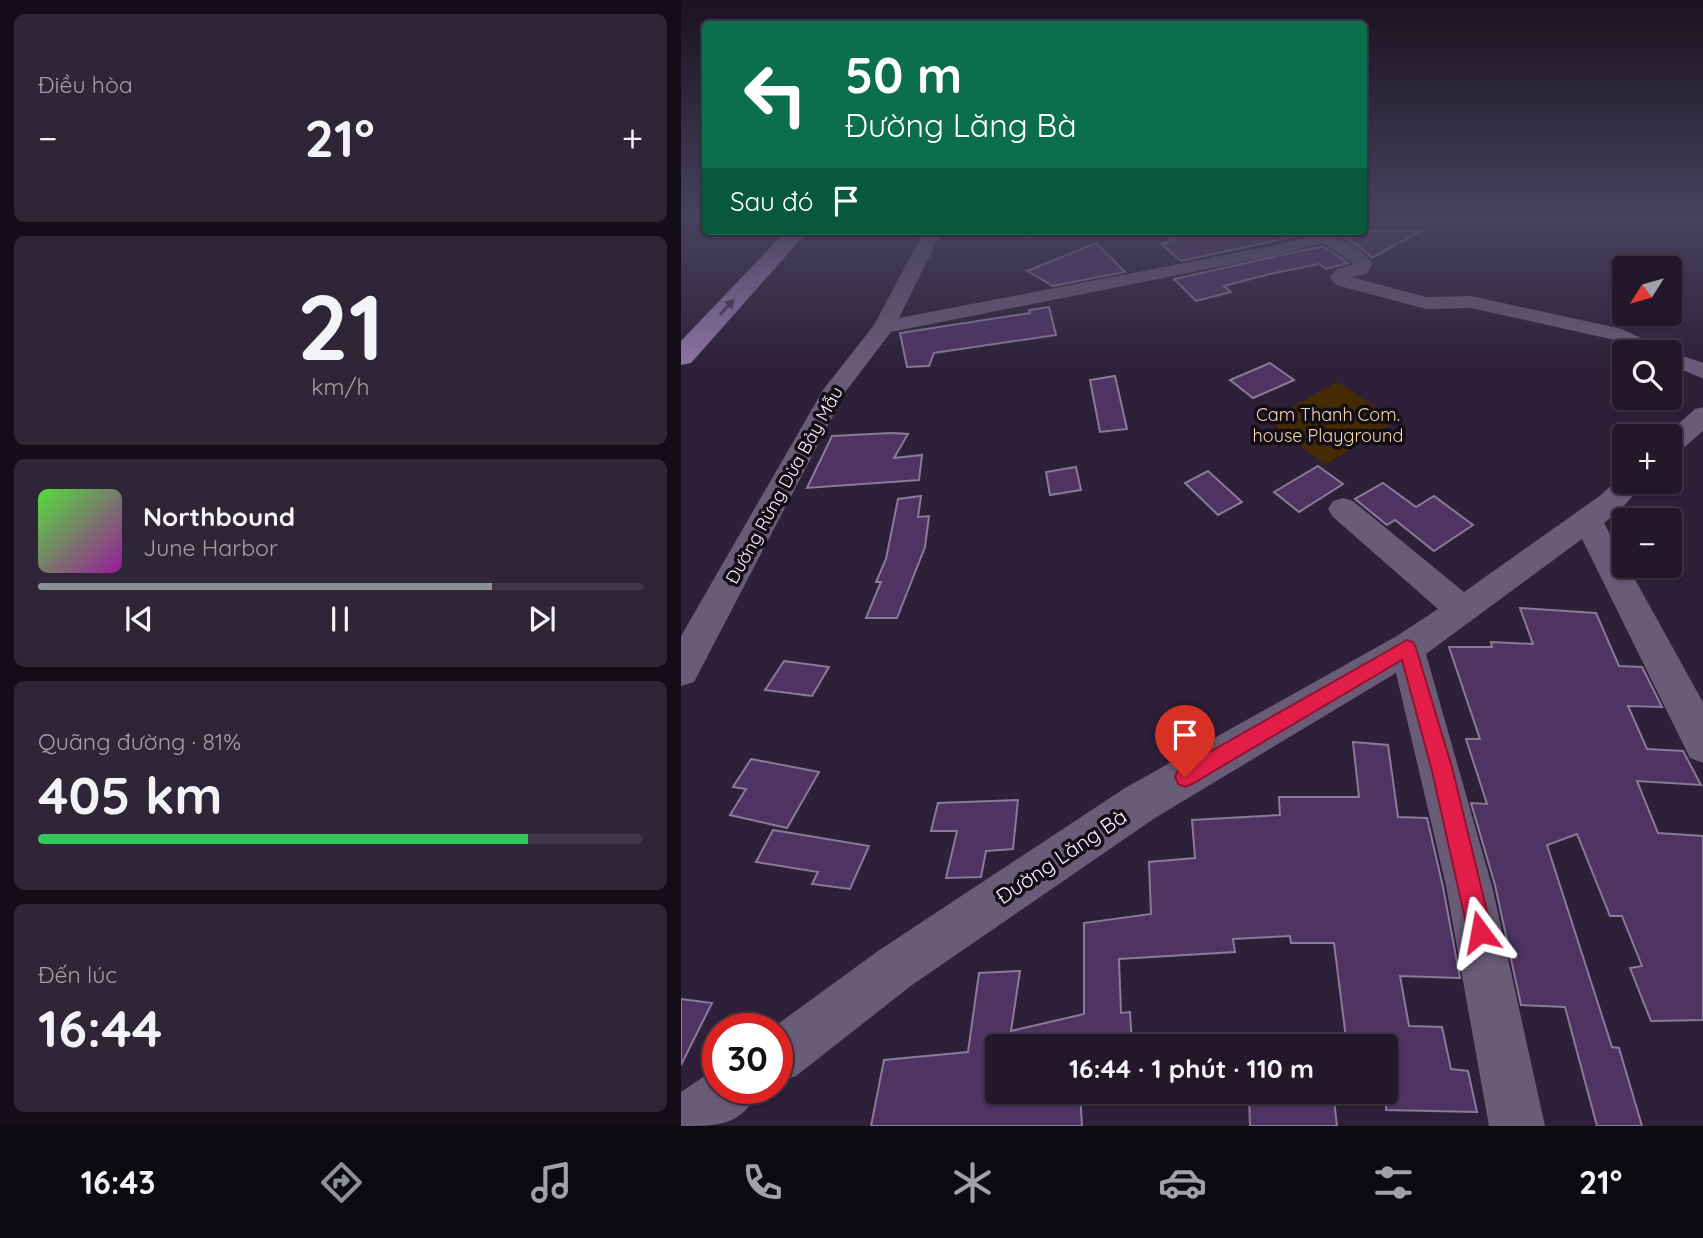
<!DOCTYPE html>
<html lang="vi">
<meta charset="utf-8">
<style>
:root{--surface:#22182a;--page:#2e2536;--text:#f1f3f6;--muted:#a2a0a8;--line:#3f3747;--accent:#8c9099}
body{margin:0;font-family:Quicksand,sans-serif;background:var(--page);color:var(--text);height:100vh;display:flex;flex-direction:column;font-size:26px;white-space:nowrap}
*{box-sizing:border-box;margin:0}
p{font-size:23px;color:var(--muted)}
.icon{flex:none;width:38px;height:38px;fill:none;stroke:currentColor;stroke-width:2;stroke-linecap:round;stroke-linejoin:round}
.map{position:relative;flex:1;overflow:hidden}
.side{display:flex;flex-direction:column;gap:14px;padding:14px;background:#130d17;width:681px}
.side>*{flex:none}
.guide{position:absolute;left:21px;top:21px;width:665px;height:214px;border-radius:7px;box-shadow:0 2px 5px #0004,0 0 0 2px var(--line);background:#0b6e4f;color:#fff;overflow:hidden}
.needle{width:46px;rotate:233deg}
.tools{position:absolute;left:931px;top:256px;display:grid;gap:14px}
.tools a{display:grid;place-items:center;width:70px;height:70px;border-radius:7px;background:var(--surface);box-shadow:0 2px 5px #0004,0 0 0 2px var(--line);font-size:35px}
.speed{position:absolute;left:21px;top:1013px;display:flex;gap:14px;font-size:35px;font-weight:700;text-align:center}
.speed>*{display:grid;place-content:center;width:91px;height:91px;border-radius:50%;background:var(--surface);box-shadow:0 2px 5px #0004,0 0 0 2px var(--line);line-height:1}
.speed .limit{border:10px solid #d22;background:#fff;color:#111}
.pin{position:absolute;display:grid;place-items:center;width:60px;height:60px;color:#fff;margin:-72px -30px;border-radius:50% 50% 50% 0;rotate:-45deg;box-shadow:0 0 7px #0007}
.pin .icon{rotate:45deg}
.me{position:absolute;width:77px;margin:-38px;rotate:347deg;stroke-linejoin:round;filter:drop-shadow(0 0 5px #0008)}
.turn{display:flex;align-items:center;gap:24px;height:147px;padding:0 28px;font-size:32px}
.turn .icon{width:91px;height:91px;stroke-width:2.5}
.turn b{display:block;font-size:49px;line-height:60px}
.then{display:flex;align-items:center;height:66px;padding:0 28px;background:#0003;gap:14px;font-size:26px}
.big{font-size:52px;font-weight:700;line-height:1.1}
.side .tile{flex:1;display:flex;flex-direction:column;justify-content:center;gap:10px;min-width:0;padding:0 24px;border-radius:10px;background:var(--page)}
.side .dial{align-items:center;gap:0}
.dial b{font-size:91px;line-height:1}
.song{display:flex;align-items:center;gap:21px}
.cover{width:84px;height:84px;border-radius:10px;background:linear-gradient(135deg,hsl(110 70% 55%),hsl(300 70% 35%))}
.played{height:7px;border-radius:4px;background:linear-gradient(90deg,var(--accent) 75%,var(--line) 75%)}
.keys{display:flex;justify-content:space-around;direction:ltr}
.heat{display:flex;justify-content:space-between;align-items:center;font-size:38px;direction:ltr}
.charge{height:10px;border-radius:5px;background:linear-gradient(90deg,#34c759 81%,var(--line) 0)}
.trip{position:absolute;left:304px;top:1034px;width:413px;height:70px;border-radius:7px;background:var(--surface);box-shadow:0 2px 5px #0004,0 0 0 2px var(--line);font-weight:700;line-height:70px;text-align:center}
.menu{display:flex;height:112px;justify-content:space-around;align-items:center;background:#0e0a11;color:var(--muted)}
.menu .icon{width:49px;height:49px}
.menu .current{color:var(--accent)}
.menu b{font-size:32px;color:var(--text)}
main{display:flex;flex:1;min-height:0}
.map>svg:first-child{display:block}
</style>
<main>
<section class="side">
<div class="tile"><p>Điều hòa</p>
<div class="heat"><a>−</a><b class="big">21°</b><a>+</a></div>
</div>
<div class="tile dial"><b>21</b><p>km/h</p></div>
<div class="tile">
<div class="song"><i class="cover"></i><div><b>Northbound</b><p>June Harbor</p></div></div>
<div class="played"></div>
<div class="keys"><svg class="icon" aria-label="previous" viewBox="0 0 24 24"><path d="M18 5L8 12l10 7zM5 5v14"/></svg><svg class="icon" aria-label="pause" viewBox="0 0 24 24"><path d="M8 5v14M16 5v14"/></svg><svg class="icon" aria-label="next" viewBox="0 0 24 24"><path d="M6 5l10 7-10 7zM19 5v14"/></svg></div>
</div>
<div class="tile"><p>Quãng đường · 81%</p><b class="big">405 km</b><div class="charge"></div></div>
<div class="tile"><p>Đến lúc</p><b class="big">16:44</b></div>
</section>
<div class="map">
<svg width="1023" height="1126" viewBox="0 0 1023 1126">
<rect width="100%" height="100%" fill="#2d2038"/>
<!-- green -->
<path fill="#452b03" d="M656 382 703 412 708 425 644 465 587 420Z"/>
<!-- building -->
<g fill="#4e3363" stroke="#897a97" stroke-width="2">
<path d="M481 231H623L625 234 500 261 480 244 492 241Z"/>
<path d="M659 231H739L691 258 679 247 657 234Z"/>
<path d="M415 243 444 272 372 286 346 271Z"/>
<path d="M642 246 667 263 645 269 638 264 589 274 543 286 550 292 515 301 493 279Z"/>
<path d="M368 307 375 335 253 353 248 366 226 367 219 333 349 313 348 310Z"/>
<path d="M589 363 613 380 572 398 549 380Z"/>
<path d="M434 376 446 429 419 432 409 380Z"/>
<path d="M210 433 227 434 213 458 241 455 238 480 126 488 151 436Z"/>
<path d="M637 466 662 484 618 512 593 492Z"/>
<path d="M395 467 400 490 369 495 365 472Z"/>
<path d="M527 471 561 502 537 515 504 483Z"/>
<path d="M702 483 735 507 753 496 792 525 753 551 714 520 706 525 674 499Z"/>
<path d="M240 496 237 517 248 516 244 547 216 618H185L200 582H195L205 559 217 499Z"/>
<path d="M839 608 915 613 938 666 961 667 981 707 947 706 966 749 1002 751 1020 785 956 781 977 833 1022 836V1020L970 1021 949 968 961 966 941 916H929L896 834 866 845 931 1047 938 1048 961 1126H916L884 1007 840 1005 814 885 790 803 806 804 785 739H799L768 647H811L810 642 852 644Z"/>
<path d="M103 661 148 667 131 696 84 690Z"/>
<path d="M672 742 707 745 717 817 746 818 762 887 779 978 719 976 728 1026 761 1027 770 1069 787 1071 796 1112 705 1110V1046H666L653 943H610L609 936 552 939 554 952 438 959 440 1013 449 1012 451 1046H317V1092H399L401 1126H190L203 1060 287 1052 298 973 339 971 330 1031 403 1014V923L470 914 468 862 514 858 511 820 599 815 598 797H678Z"/>
<path d="M70 759 138 772 106 828 49 815 65 789 52 787Z"/>
<path d="M337 800 332 849 305 851 300 877 265 878 276 831H250L257 803Z"/>
<path d="M92 830 188 846 169 889 131 884 137 872 75 862Z"/>
<path d="M0 999 31 1003 0 1065Z"/>
<path d="M568 1097 653 1100 656 1126H569Z"/>
</g>
<g fill="none" stroke-linecap="round" stroke-linejoin="round">
<!-- minor -->
<g fill="#6a5b77" fill-rule="evenodd">
<path d="M243 231H261L218 318 591 246 630 236 626 231H656L653 235 678 249 692 263 686 274 670 277 745 297 790 296 941 329 987 351 1023 363V379L989 365V352H959L934 340 790 308 745 309 655 285 649 277 656 269 673 264 642 243 592 256 210 332 165 391 13 682 0 686V636L142 390 193 325Z"/>
<path d="M327 231H373C363 240 337 241 327 231Z"/>
<path d="M1023 407V430L998 452 989 455V436H984L1014 409Z"/>
<path d="M943 473V481H965L940 509 923 523 943 560V565H946L1023 704V763L1009 758 901 539 745 654 811 886 864 1126H808L765 886 715 673 474 818 231 985 115 1076 96 1083V1029H90L197 951 444 788 714 637 757 609 652 517 647 509 652 501 662 498 672 501 783 592 920 495Z"/>
<path d="M37 1067V1088H79C61 1126 40 1126 0 1126V1092Z"/>
</g>
<!-- major -->
<path fill="#8e75a3" fill-rule="evenodd" d="M105 231H127L10 363 0 365V341Z"/>
</g>
<!-- one-way arrows -->
<defs><path id="oneway-solid" d="M-6-.8H1V-3.2L6.5 0L1 3.2V.8H-6Z" transform="scale(1.75)"/></defs>
<use fill="#44374f" href="#oneway-solid" transform="translate(46 307) rotate(-47)"/>
<!-- sky -->
<linearGradient id="sky" x2="0" y2="1"><stop stop-color="#19121f"/><stop offset="0.58" stop-color="#46425e"/><stop offset="1" stop-color="#46425e" stop-opacity="0"/></linearGradient>
<rect width="1023" height="372" fill="url(#sky)"/>
<!-- route -->
<path fill="#e11d48" stroke="#92132f" stroke-width="2" d="M726 640 732 642 735 648 772 771 811 932 808 940 799 944 791 940 787 932 751 771 721 660 511 784 504 787 497 784 494 777 497 770Z"/>
<g text-anchor="middle" dominant-baseline="central" stroke-width="7" stroke-linejoin="round" paint-order="stroke">
<!-- park labels -->
<g font-size="18" fill="#f7d4a9" stroke="#120d17">
<text x="647" y="414">Cam Thanh Com.<tspan x="647" dy="21">house Playground</tspan></text>
</g>
<!-- street labels -->
<g font-size="18" fill="#f7f0fe" stroke="#120d17">
<text transform="translate(103 485) rotate(-61)">Đường Rừng Dừa Bảy Mẫu</text>
</g>
<!-- near-street labels -->
<g font-size="21" fill="#f7f0fe" stroke="#120d17">
<text transform="translate(380 856) rotate(-34)">Đường Lăng Bà</text>
</g>
</g>
</svg>
<div class="tools">
<a><svg class="needle" viewBox="-14 -14 28 28"><path d="M0-13l5 13h-10z" fill="#e53935"/><path d="M0 13l5-13h-10z" fill="#a2a0a8"/></svg></a>
<a><svg class="icon" aria-label="search" viewBox="0 0 24 24"><circle cx="10" cy="10" r="6"/><path d="M15 15l6 6"/></svg></a>
<a>+</a>
<a>−</a>
</div>
<div class="speed"><div class="limit">30</div></div>
<div class="pin" style="left:504px;top:777px;background:#d93025"><svg class="icon" aria-label="arrive" viewBox="0 0 24 24"><path d="M6 21V4h12l-3 4 3 4H6"/></svg></div>
<svg class="me" style="left:799px;top:932px" viewBox="-20 -20 40 40"><path d="M0-17L14 15 0 8-14 15z" fill="#e11d48" stroke="#fff" stroke-width="4"/></svg>
<div class="trip">16:44 · 1 phút · 110 m</div>
<div class="guide">
<div class="turn"><svg class="icon" aria-label="left" viewBox="0 0 24 24"><path d="M17 20v-9H6M10 6l-5 5 5 5"/></svg><div><b>50 m</b>Đường Lăng Bà</div></div>
<div class="then">Sau đó<svg class="icon" aria-label="arrive" viewBox="0 0 24 24"><path d="M6 21V4h12l-3 4 3 4H6"/></svg></div>
</div>
</div>
</main>
<nav class="menu">
<b>16:43</b>
<svg class="icon current" aria-label="directions" viewBox="0 0 24 24"><path d="M12 3l9 9-9 9-9-9zM9 14v-3h6M13 9l2 2-2 2"/></svg>
<svg class="icon" aria-label="music" viewBox="0 0 24 24"><path d="M9 18V5l10-2v13"/><circle cx="6" cy="18" r="3"/><circle cx="16" cy="16" r="3"/></svg>
<svg class="icon" aria-label="phone" viewBox="0 0 24 24"><path d="M5 4h4l2 5-3 2q2 4 5 5l2-3 5 2v4C11 20 4 13 5 4z"/></svg>
<svg class="icon" aria-label="climate" viewBox="0 0 24 24"><path d="M12 3v18M4 7l16 10M4 17L20 7"/></svg>
<svg class="icon" aria-label="car" viewBox="0 0 24 24"><path d="M5 17H2v-5l4-1 3-4h7l3 4 3 1v5h-3M9 17h6M6 11h13"/><circle cx="7" cy="17" r="2"/><circle cx="17" cy="17" r="2"/></svg>
<svg class="icon" aria-label="filters" viewBox="0 0 24 24"><path d="M4 7h16M4 17h16"/><circle cx="9" cy="7" r="2"/><circle cx="15" cy="17" r="2"/></svg>
<b>21°</b>
</nav>
